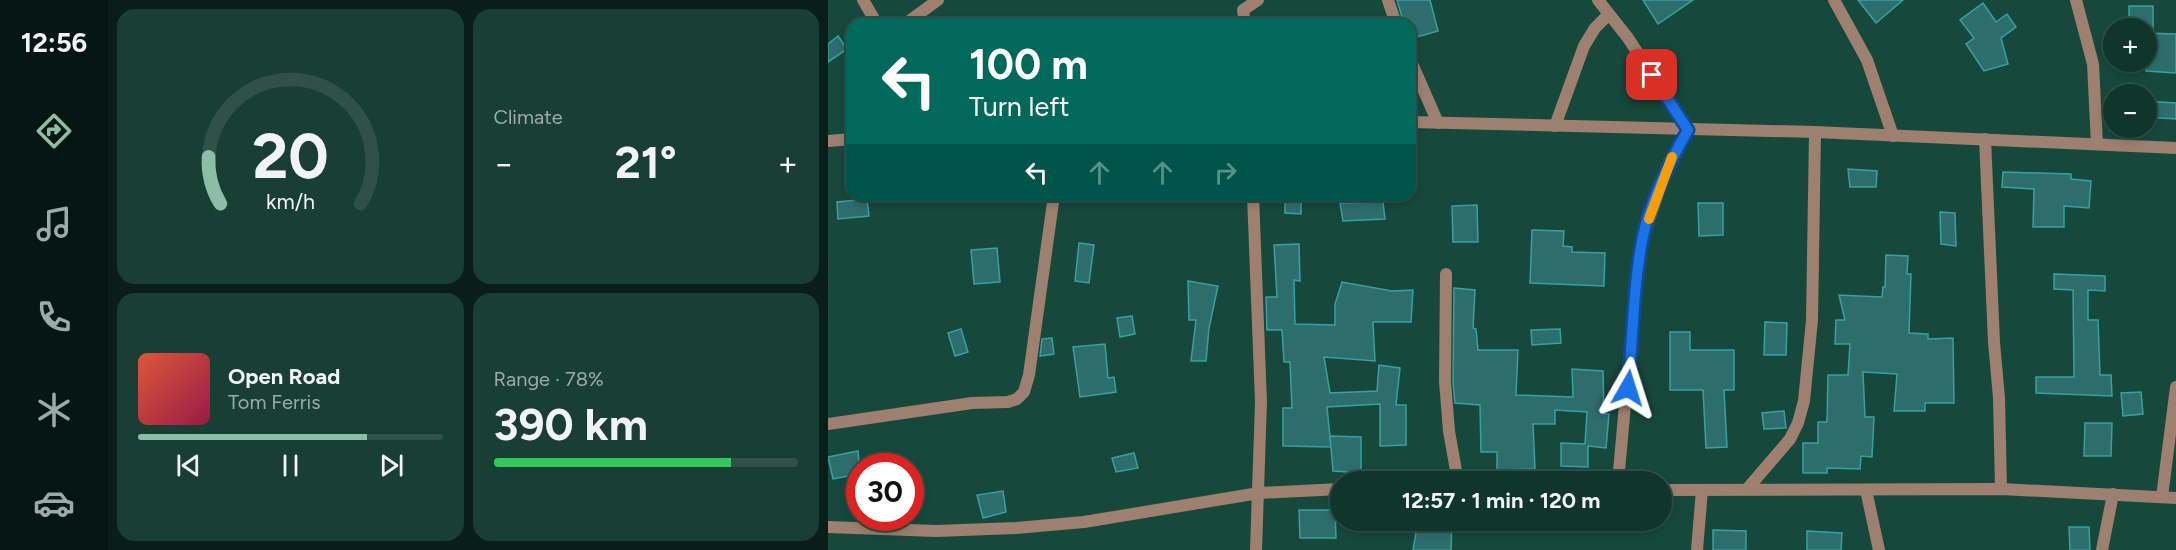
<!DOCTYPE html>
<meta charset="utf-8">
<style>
:root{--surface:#10362c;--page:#193e34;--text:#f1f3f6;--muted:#9caba9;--line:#305048;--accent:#8abfa5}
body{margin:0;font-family:Figtree,sans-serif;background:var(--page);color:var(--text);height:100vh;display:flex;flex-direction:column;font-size:22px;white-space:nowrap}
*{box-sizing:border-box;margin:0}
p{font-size:20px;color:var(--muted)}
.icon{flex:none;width:33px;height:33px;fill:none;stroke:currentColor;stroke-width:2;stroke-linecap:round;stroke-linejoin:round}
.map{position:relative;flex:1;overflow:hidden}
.panel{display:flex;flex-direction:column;gap:9px;padding:9px;background:#091e18;width:720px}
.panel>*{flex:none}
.top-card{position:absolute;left:18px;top:18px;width:570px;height:183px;border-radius:18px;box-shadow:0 3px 9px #0003,0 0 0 2px var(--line);background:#00695c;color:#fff;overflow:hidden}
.buttons{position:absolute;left:1275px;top:18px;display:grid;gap:12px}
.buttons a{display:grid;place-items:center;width:54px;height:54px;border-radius:50%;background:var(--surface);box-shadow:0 3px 9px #0003,0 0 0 2px var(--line);font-size:30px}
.speed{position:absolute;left:18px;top:453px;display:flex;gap:12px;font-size:30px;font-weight:700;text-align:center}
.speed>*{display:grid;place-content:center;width:78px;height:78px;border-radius:50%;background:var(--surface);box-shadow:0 3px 9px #0003,0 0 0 2px var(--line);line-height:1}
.speed .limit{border:9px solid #d22;background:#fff;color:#111}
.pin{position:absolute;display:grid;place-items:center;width:51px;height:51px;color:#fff;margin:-26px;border-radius:12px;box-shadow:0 3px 9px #0006}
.me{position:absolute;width:66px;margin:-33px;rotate:6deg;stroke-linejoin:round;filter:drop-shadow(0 0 4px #0008)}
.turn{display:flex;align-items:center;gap:21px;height:126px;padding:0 24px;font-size:27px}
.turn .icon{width:78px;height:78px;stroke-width:2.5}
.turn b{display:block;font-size:42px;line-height:51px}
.lanes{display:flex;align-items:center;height:57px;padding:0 24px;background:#0003;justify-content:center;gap:30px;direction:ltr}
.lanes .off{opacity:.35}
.big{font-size:45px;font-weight:700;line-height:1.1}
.panel .widget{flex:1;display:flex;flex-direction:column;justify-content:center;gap:9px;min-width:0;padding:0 21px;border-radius:18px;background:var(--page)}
.panel .dial{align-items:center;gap:0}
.dial svg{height:156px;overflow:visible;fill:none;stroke:var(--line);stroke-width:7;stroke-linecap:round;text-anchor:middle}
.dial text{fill:var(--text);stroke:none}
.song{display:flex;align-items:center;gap:18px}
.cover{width:72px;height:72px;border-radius:9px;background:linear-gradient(135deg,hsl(10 70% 55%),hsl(340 70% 35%))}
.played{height:6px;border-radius:3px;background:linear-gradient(90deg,var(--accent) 75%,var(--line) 75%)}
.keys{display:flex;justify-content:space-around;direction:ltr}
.heat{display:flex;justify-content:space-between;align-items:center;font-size:33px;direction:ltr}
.charge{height:9px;border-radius:4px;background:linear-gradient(90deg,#34c759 78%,var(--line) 0)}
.panel .tiles{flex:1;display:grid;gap:9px;grid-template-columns:repeat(2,1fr)}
.trip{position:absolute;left:502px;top:471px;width:342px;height:60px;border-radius:30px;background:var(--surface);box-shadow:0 3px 9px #0003,0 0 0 2px var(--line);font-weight:700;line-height:60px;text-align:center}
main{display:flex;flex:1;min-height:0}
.tab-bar{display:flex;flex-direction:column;width:108px;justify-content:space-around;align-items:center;background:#061612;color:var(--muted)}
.tab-bar .icon{width:42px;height:42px}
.tab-bar .active{color:var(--accent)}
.tab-bar b{font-size:27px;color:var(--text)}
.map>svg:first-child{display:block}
</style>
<main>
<nav class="tab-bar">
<b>12:56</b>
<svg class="icon active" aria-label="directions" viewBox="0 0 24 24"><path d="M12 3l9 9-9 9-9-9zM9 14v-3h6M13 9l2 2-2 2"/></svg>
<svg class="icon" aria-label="music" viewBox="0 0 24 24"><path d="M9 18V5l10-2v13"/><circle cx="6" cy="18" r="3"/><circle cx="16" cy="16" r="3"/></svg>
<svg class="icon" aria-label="phone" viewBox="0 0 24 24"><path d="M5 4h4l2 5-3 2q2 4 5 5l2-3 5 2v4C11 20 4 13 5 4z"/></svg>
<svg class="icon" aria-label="climate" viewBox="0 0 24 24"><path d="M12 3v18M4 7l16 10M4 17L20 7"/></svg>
<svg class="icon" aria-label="car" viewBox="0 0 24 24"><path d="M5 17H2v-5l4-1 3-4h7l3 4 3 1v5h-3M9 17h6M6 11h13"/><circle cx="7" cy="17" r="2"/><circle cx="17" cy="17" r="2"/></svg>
</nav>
<section class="panel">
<div class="tiles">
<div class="widget dial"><svg viewBox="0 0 100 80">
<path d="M14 69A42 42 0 1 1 86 69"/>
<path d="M14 69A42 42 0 0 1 8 45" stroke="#8abfa5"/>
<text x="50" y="56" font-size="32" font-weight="700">20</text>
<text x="50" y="72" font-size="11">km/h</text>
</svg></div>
<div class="widget"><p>Climate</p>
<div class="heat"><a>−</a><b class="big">21°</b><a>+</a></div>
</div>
<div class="widget">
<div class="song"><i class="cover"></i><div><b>Open Road</b><p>Tom Ferris</p></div></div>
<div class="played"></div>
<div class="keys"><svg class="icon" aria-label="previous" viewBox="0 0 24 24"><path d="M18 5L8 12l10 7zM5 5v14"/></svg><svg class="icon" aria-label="pause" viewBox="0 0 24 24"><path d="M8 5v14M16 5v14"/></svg><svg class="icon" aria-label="next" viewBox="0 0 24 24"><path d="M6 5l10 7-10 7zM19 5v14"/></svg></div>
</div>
<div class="widget"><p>Range · 78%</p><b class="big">390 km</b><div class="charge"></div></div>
</div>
</section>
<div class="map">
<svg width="1348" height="550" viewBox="0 0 1348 550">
<rect width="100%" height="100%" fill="#16483b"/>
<!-- building -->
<g fill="#2d6e6d" stroke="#36a2a0" stroke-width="1.5">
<path d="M569 0H602L610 31 582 39V24H576Z"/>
<path d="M815 0H865L830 24Z"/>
<path d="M1030 0H1075L1048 23Z"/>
<path d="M1155 3 1168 22 1179 14 1188 27 1173 38 1180 64 1156 71 1138 44 1146 38 1132 20Z"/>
<rect x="1301" y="6" width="24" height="22"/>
<path d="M1318 33 1348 34V73L1318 71Z"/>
<path d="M10 36 19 49 0 62V44Z"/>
<path d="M1318 101 1348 103V119L1318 117Z"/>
<path d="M1020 169 1049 171 1048 187H1022Z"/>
<path d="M1175 172 1243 174V179L1263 181 1261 208 1236 206V227H1205L1206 189 1174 187Z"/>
<path d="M457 195H473V214L457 213Z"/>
<path d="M39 199 41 216 10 219 9 202Z"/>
<path d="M555 202 557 219 515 221 512 203Z"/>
<path d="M870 203H895V235L871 236Z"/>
<path d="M649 205 650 242H625L624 206Z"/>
<path d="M1112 212 1127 213 1128 246 1113 244Z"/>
<path d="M704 230 736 231 735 246 744 247V252L777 253 776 286 702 283Z"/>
<path d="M251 243 266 245 261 283 247 281Z"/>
<path d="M471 244 472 281 466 280 467 324 507 325V304L514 282 564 291 585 290 583 322H545L547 361 496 357 502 393 549 391 551 365 572 368 568 405H578V445L552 446V404L499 407 503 447 455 446V408H464L462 362H456L454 330H439L438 297H449L446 245Z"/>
<path d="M169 248 172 282 146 284 143 250Z"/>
<path d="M1058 255 1080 256 1079 274H1083L1081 333 1100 334V339L1125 338 1126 403H1097V411H1066L1069 374 1035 372 1037 417H1046L1044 457 1033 456 1032 469 999 468V473H975V443H990V422H999L1000 375H1020L1022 344H1007L1008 320H1017L1011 295 1054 297 1055 287H1057Z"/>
<path d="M1226 274 1277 276V291L1260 290V320H1270L1272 375H1283L1284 396 1208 393V377H1246L1245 290 1226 289Z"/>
<path d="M360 281 390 286 381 328 378 361H363L368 320H361Z"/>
<path d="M626 288 647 290 645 328 648 329 650 350H690L688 395 745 397 744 369 775 371 776 414H781L778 448 760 446V467L733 466V443L757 444 759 412 727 410V424H705L707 469 669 470V452H653L652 405 627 403 625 382Z"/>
<path d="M304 316 307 334 292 337 289 318Z"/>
<path d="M937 322 959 323 958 355H936Z"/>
<path d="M133 329 140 352 127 356 120 333Z"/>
<path d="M732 329 733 343 704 345 703 330Z"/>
<path d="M842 332H862V350H906V390H896L899 447 878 448 875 390H842Z"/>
<path d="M224 338 226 354 212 356 214 339Z"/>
<path d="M277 344 280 378 286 377 288 392 252 397 245 347Z"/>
<path d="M1313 392 1315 414 1295 416 1293 393Z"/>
<path d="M956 411 958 428 936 429 934 413Z"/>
<path d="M1257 423H1284L1283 456H1256Z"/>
<path d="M502 436 533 437V473L505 471Z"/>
<path d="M30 451 32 474 5 479 0 457Z"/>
<path d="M306 453 310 468 288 472 284 458Z"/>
<path d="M175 491 178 512 155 518 149 495Z"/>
<path d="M471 510H507L508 538H472Z"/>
<path d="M590 521 624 522 623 550H585Z"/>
<path d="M1241 527H1261L1262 550H1242Z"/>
<path d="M885 530 918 531V550H885Z"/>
<path d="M979 531 1014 533 1013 550H979Z"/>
</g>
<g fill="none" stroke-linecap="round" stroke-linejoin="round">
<!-- street -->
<g stroke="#9d806f" stroke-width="12">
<path d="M35 0 49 24"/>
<path d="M560 0 568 24"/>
<path d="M770 0 800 38 860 130 841 162 816 234 808 283 790 482"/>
<path d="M1006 0 1039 60 1065 136"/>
<path d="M1248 0 1265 64 1269 144"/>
<path d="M77 24 110 0"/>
<path d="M417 24 415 10 430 0"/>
<path d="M582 59 610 123"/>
<path d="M582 122 987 132 1348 148"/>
<path d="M727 126 756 46 767 28 781 14"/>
<path d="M1157 139 1166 342 1171 398 1173 489"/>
<path d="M0 141 24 139"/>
<path d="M425 195 433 402 428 550"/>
<path d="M618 274 617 381 621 431 630 482"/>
<path d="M0 424 144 403 180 402 189 399 196 392 201 375 226 195"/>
<path d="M920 488 962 439 970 423 976 401 984 320 987 132"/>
<path d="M834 490 1173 489 1348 498"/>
<path d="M1038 490 1051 550"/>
<path d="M1334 497 1348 387"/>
<path d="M0 527 108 531 188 528 256 522 431 493 513 489"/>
<path d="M869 550 874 490"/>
<path d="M1274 550 1285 494"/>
</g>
</g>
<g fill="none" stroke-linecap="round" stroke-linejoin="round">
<!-- route casing -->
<g stroke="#114b97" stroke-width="15">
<path id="route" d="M800 388C805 338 805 286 815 236 823 200 842 161 860 130L824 75"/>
</g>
<!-- route -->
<use href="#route" stroke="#1a73e8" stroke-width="10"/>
<!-- slow -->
<path stroke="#f59e0b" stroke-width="10" d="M821 219 844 157"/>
</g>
</svg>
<div class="buttons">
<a>+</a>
<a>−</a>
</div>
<div class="speed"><div class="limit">30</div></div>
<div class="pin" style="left:824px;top:75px;background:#d93025"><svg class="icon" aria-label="arrive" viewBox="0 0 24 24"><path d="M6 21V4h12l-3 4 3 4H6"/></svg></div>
<svg class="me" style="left:800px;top:388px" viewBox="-20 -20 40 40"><path d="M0-17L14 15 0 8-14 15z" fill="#1a73e8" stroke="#fff" stroke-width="4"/></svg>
<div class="trip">12:57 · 1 min · 120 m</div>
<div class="top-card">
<div class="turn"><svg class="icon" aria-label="left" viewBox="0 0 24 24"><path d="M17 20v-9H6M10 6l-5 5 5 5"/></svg><div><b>100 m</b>Turn left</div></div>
<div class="lanes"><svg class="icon" aria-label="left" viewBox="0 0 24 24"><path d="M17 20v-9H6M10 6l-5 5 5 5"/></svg><svg class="icon off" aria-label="ahead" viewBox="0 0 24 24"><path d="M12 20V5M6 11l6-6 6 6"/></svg><svg class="icon off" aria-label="ahead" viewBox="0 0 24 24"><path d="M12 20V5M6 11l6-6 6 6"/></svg><svg class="icon off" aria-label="right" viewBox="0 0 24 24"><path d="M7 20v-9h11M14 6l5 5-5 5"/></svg></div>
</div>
</div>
</main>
